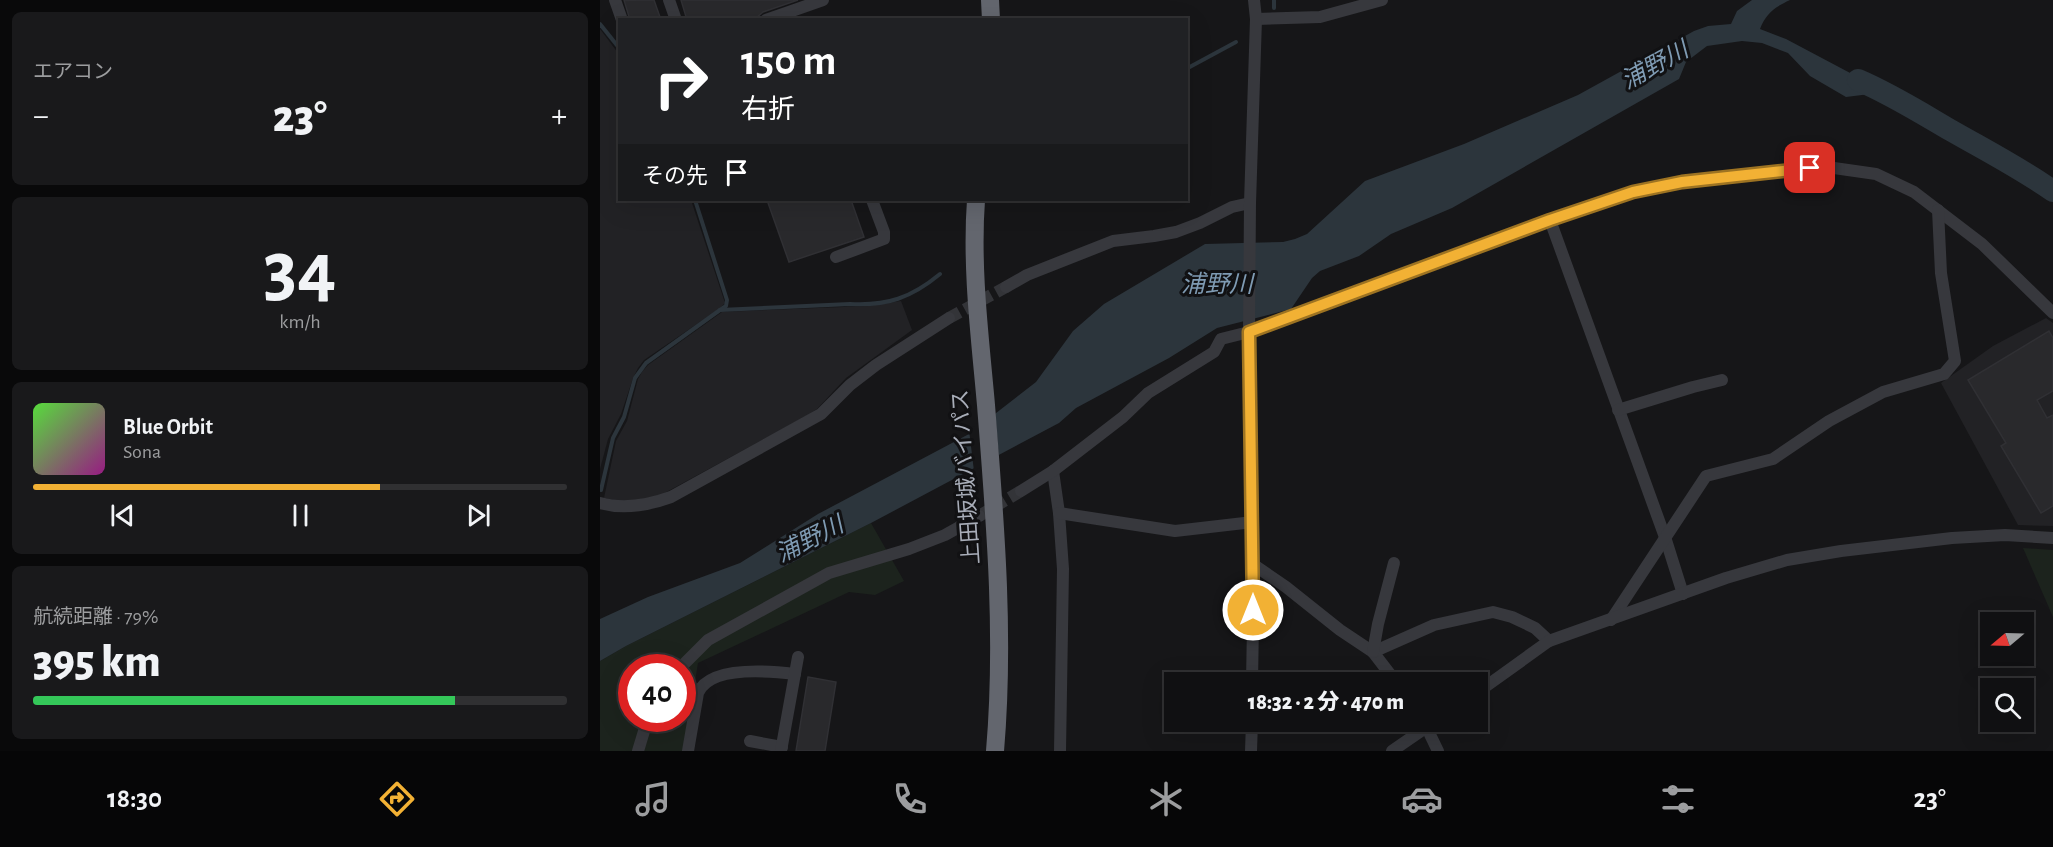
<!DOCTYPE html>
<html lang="ja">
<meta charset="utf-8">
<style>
:root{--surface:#101012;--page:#19191b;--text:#f1f3f6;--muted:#9c9d9f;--line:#303032;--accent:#f2b134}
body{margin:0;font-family:"Alegreya Sans","Noto Sans JP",sans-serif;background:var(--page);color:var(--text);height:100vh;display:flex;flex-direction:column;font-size:22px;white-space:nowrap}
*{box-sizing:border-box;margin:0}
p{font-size:20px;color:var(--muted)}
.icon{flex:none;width:33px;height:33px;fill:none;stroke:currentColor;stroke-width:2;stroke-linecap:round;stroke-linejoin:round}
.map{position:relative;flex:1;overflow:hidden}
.drawer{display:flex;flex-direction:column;gap:12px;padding:12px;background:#09090a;width:600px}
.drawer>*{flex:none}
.hud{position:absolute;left:18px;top:18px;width:570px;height:183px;border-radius:0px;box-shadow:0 6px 24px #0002,0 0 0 2px var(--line);background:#202124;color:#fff;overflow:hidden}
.needle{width:39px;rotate:251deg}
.buttons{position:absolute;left:1380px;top:612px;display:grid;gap:12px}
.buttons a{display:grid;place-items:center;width:54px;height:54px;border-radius:0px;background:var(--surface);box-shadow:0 6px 24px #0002,0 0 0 2px var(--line);font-size:30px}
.speed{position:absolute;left:18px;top:654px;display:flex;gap:12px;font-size:30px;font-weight:700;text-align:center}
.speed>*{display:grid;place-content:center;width:78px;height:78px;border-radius:50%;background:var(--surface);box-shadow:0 6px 24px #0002,0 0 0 2px var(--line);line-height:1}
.speed .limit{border:9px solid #d22;background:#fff;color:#111}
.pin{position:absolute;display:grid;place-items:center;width:51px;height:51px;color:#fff;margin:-26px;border-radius:12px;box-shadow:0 3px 9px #0006}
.me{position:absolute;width:66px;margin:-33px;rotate:0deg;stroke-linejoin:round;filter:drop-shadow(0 0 4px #0008)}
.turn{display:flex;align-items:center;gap:21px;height:126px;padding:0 24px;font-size:27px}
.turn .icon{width:78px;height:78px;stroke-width:2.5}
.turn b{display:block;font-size:42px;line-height:51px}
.then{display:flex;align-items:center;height:57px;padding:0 24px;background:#0003;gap:12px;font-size:22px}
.big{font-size:45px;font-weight:800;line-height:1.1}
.drawer .widget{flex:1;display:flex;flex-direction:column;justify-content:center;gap:9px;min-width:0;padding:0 21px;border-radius:9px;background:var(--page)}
.drawer .dial{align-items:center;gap:0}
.dial b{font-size:78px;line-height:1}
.song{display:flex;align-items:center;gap:18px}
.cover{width:72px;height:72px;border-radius:9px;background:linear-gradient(135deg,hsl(110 70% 55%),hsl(310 70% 35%))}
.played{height:6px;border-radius:3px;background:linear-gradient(90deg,var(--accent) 65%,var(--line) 65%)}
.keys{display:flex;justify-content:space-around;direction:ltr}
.heat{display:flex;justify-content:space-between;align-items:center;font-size:33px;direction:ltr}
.charge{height:9px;border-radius:4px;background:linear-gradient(90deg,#34c759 79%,var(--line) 0)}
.trip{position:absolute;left:564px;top:672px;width:324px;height:60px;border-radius:0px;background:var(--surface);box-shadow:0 6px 24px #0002,0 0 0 2px var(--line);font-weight:800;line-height:60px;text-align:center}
.menu{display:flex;height:96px;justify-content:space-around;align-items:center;background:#060607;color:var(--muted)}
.menu .icon{width:42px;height:42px}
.menu .active{color:var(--accent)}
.menu b{font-size:27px;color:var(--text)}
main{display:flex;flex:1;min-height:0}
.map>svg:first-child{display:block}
</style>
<main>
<section class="drawer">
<div class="widget"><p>エアコン</p>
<div class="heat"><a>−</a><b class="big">23°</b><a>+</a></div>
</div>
<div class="widget dial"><b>34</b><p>km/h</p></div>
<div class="widget">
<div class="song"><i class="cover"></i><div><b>Blue Orbit</b><p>Sona</p></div></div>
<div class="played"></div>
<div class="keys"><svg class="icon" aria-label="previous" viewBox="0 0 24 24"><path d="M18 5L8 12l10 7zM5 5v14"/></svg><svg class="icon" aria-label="pause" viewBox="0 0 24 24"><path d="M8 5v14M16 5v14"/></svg><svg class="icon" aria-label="next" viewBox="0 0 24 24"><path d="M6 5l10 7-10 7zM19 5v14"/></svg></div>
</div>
<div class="widget"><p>航続距離 · 79%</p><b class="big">395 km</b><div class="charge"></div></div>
</section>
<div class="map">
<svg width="1453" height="751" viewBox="0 0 1453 751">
<rect width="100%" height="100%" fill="#161618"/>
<!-- built -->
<g fill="#222225">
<path d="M0 29 18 53 16 64 20 76V200H91L125 303 119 309 44 360 38 368 33 378 21 414 8 439 0 469Z"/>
<path d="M301 301 312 330 246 378 217 409 208 415 59 496 23 502 4 498 16 441 27 421 38 379 42 372 48 365 122 312 268 306Z"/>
<path d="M1446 318 1453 323V526L1418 525 1341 383 1393 346Z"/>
</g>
<!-- green -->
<g fill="#1c231d" fill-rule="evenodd">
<path d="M271 523 304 581 275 595 249 592 98 663 84 751H0V661L26 646ZM32 668H82V718H32Z"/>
<path d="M1423 548 1453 550V617Z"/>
</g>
<!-- water -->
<path fill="#2c353c" d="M1152 0H1190C1175 7 1166 13 1160 29L1186 39 1286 92 1246 97 1210 76 1188 53 1162 43 1142 41 1107 46 1086 62 1079 79 852 208 791 234 759 256 720 271 712 278 691 309 617 328 569 358 476 408 459 423 271 523 26 646 0 661V619L48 597 140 563 218 514 369 434 436 382 473 331 504 304 605 244 683 242 695 239 707 234 765 181 864 144 978 95 1094 31 1108 26 1131 24 1137 11Z"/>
<!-- pier -->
<path fill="#161618" d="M395 410 399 458 374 471 369 430Z"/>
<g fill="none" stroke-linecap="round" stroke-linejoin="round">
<!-- stream -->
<g stroke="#2c353c" stroke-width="4">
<path d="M674 0V8"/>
<path d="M0 24 20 49"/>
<path d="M20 60V67"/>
<path d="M586 69 636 42"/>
<path d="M95 200 127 300 126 306 120 310"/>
<path d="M1 490 13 438 24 417 35 378 46 363 120 310 250 304C287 306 311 298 340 274"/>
</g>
<!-- river -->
<path stroke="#2c353c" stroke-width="22" d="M1258 80C1291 94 1321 113 1352 131 1387 151 1420 168 1453 191"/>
</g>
<!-- building -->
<g fill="#29292c" stroke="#303034" stroke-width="1.5">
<path d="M24 0H54L61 20H30Z"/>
<path d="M81 0H198L163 12 154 20H87Z"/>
<path d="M167 200H251L264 237 189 262Z"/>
<path d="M1449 331 1453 338V391L1437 400 1447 418 1453 415V506L1441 513 1401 446 1406 443 1368 380Z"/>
<path d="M208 677 236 682 225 751H196Z"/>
</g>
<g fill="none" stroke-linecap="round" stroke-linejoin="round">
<!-- minor-tunnel -->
<g stroke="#333438" stroke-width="12" stroke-dasharray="12 6" stroke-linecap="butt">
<path d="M349 318 406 287"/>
<path d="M379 516 421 491"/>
</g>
<!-- minor -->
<g stroke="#37383d" stroke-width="12">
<path d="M15 0 22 20"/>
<path d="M69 0 76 20"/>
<path d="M656 19 720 17 782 0"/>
<path d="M166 20 223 0"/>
<path d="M950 220 1066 540 1083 594"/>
<path d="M236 257 284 239V232L272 200"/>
<path d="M406 287 427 275 513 241 554 236 576 232 600 223 632 207 650 203"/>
<path d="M1018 410 1093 387 1122 380"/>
<path d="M453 471 459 513 463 569 460 751"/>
<path d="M421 491 453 471 523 417 548 393 614 352 621 339 649 332 999 203 1033 192 1082 182 1178 171 1227 167 1276 174 1314 192 1382 244 1453 313"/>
<path d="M0 503C24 510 49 505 71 497L221 414 250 385 276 365 349 318"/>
<path d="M459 513 575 531 653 522"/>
<path d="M654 565 686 587 740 630 773 652 796 682"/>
<path d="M1011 620 1106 476 1173 459 1229 421 1283 392 1344 374 1355 361 1341 273 1338 210"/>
<path d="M773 652 834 625 893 612 912 617 935 628 949 641"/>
<path d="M773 652 778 624 794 563"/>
<path d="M80 668 108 640 229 573 309 549 345 535 379 516"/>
<path d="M652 682 654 565 649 332 650 203 656 19 654 0"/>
<path d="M878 692 949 641 1126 578 1187 560 1241 551 1352 538 1405 535 1453 538"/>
<path d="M824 722 838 751"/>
<path d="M150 741 182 747"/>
<path d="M38 751 48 718"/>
<path d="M88 751 98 693C110 665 170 671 195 674"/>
<path d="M181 751 198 657"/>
<path d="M651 751 652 722"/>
<path d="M792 751 834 722"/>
</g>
<!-- highway -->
<g stroke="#63666e" stroke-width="18">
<path d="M390 0 391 20"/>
<path d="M376 200C371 268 380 337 386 405 395 520 405 635 395 751"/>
</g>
</g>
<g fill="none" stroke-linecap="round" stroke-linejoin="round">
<!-- route casing -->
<g stroke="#9d7322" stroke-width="15">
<path id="route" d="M653 610 649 332 950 220 1033 192 1082 182 1210 168"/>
</g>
<!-- route -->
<use href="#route" stroke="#f2b134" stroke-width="10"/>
</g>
<g text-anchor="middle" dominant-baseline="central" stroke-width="6" stroke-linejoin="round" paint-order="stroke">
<!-- street labels -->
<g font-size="22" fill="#a8adb8" stroke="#111113">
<text transform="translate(366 477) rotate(-94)">上田坂城バイパス</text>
</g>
<!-- water labels -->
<g font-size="24" font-style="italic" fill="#7f9bb3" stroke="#111113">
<text transform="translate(1055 66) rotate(-29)">浦野川</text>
<text x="617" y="285">浦野川</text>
<text transform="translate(210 540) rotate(-27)">浦野川</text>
</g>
</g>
</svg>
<div class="buttons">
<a><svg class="needle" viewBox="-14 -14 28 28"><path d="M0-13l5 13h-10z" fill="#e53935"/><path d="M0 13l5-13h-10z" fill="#9c9d9f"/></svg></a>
<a><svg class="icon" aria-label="search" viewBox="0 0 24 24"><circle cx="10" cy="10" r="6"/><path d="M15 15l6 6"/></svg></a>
</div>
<div class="speed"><div class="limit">40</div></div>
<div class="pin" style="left:1210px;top:168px;background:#d93025"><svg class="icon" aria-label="arrive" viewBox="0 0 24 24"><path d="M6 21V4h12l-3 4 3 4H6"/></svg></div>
<svg class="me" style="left:653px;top:610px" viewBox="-20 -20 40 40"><circle r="17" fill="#f2b134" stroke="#fff" stroke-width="3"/><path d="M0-11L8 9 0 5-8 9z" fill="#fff"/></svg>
<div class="trip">18:32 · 2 分 · 470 m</div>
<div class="hud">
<div class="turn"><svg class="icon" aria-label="right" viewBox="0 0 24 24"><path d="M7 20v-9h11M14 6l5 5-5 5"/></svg><div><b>150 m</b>右折</div></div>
<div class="then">その先<svg class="icon" aria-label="arrive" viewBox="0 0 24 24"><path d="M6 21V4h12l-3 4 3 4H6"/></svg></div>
</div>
</div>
</main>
<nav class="menu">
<b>18:30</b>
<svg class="icon active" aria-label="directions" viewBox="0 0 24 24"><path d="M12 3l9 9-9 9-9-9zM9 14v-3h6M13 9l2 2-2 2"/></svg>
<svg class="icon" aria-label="music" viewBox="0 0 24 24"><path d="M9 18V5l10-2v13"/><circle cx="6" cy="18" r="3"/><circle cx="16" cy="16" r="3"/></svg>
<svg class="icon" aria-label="phone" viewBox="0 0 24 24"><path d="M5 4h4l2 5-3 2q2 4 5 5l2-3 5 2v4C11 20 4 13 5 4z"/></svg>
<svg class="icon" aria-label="climate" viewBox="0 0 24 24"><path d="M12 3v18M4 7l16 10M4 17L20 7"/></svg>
<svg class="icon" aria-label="car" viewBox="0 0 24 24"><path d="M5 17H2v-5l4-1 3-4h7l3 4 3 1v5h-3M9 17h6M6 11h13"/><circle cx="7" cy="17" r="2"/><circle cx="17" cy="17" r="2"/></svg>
<svg class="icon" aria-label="filters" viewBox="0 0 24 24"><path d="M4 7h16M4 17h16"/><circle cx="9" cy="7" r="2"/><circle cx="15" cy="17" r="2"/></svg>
<b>23°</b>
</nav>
